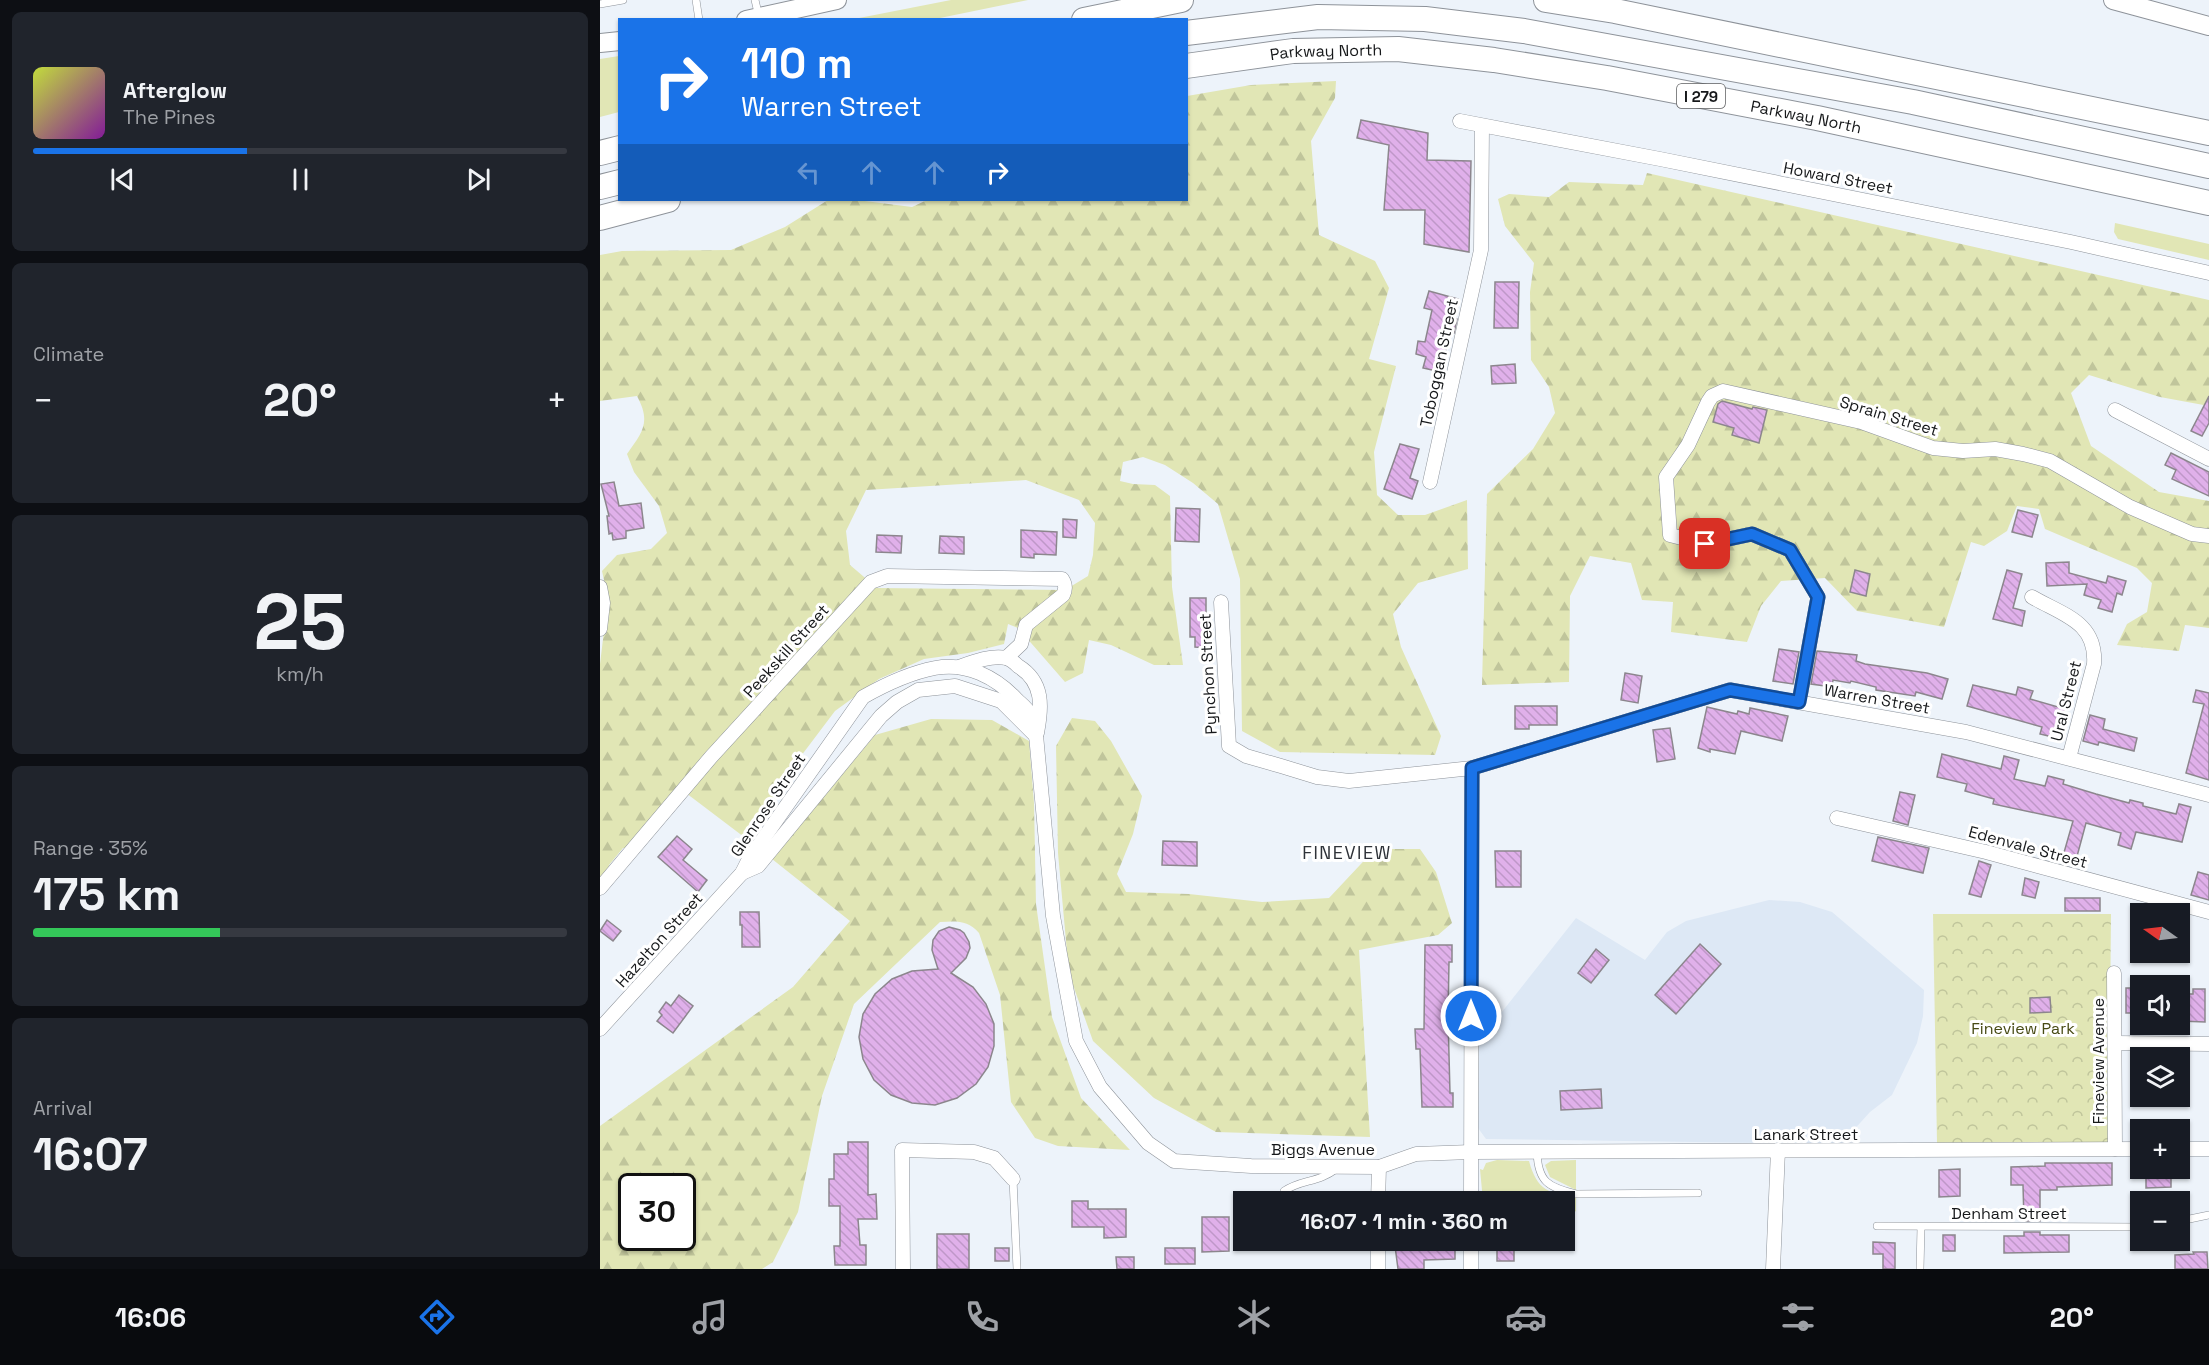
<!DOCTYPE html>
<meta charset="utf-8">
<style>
:root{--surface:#171b24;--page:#20242c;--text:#f1f3f6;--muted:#9ea1a6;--line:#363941;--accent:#1a73e8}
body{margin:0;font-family:"Space Grotesk",sans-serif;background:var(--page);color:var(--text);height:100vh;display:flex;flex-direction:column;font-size:22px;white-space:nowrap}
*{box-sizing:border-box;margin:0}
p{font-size:20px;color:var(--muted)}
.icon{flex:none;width:33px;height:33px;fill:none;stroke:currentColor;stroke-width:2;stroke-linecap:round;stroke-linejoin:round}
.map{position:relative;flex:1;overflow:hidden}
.panel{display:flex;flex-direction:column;gap:12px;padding:12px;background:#0d0f14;width:600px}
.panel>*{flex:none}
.hud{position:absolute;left:18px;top:18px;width:570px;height:183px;border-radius:0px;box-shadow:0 2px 4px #0004;background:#1a73e8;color:#fff;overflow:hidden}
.needle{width:39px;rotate:284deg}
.fabs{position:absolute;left:1530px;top:903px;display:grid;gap:12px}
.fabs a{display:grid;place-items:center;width:60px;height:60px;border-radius:0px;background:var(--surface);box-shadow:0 2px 4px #0004;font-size:30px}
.speed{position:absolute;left:18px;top:1173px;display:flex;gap:12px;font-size:30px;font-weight:700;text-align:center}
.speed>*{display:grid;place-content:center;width:78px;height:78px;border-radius:50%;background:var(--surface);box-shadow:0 2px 4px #0004;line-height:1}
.speed .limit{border:3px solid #111;border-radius:9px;background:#fff;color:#111}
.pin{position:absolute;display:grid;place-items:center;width:51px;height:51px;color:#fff;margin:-26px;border-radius:12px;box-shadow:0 3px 9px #0006}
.me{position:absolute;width:66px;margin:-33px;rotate:0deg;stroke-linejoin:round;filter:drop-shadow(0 0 4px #0008)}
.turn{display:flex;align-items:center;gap:21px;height:126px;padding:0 24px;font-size:27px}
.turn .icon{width:78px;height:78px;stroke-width:2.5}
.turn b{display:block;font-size:42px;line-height:51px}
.lanes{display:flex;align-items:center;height:57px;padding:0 24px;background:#0003;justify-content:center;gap:30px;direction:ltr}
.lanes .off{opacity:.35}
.big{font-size:45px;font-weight:700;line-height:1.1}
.panel .widget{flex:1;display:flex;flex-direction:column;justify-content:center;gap:9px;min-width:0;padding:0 21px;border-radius:9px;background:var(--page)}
.panel .dial{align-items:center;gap:0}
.dial b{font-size:78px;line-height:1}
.song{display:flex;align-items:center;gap:18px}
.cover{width:72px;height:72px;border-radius:9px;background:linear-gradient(135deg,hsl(70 70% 55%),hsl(290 70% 35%))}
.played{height:6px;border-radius:3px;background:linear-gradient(90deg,var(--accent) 40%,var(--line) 40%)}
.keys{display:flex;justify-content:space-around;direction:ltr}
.heat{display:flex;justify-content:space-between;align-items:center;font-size:33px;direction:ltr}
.charge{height:9px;border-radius:4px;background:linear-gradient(90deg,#34c759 35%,var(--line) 0)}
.trip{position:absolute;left:633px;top:1191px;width:342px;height:60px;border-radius:0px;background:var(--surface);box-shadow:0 2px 4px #0004;font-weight:700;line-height:60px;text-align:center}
.menu{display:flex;height:96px;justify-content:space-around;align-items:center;background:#090b0e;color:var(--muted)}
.menu .icon{width:42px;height:42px}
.menu .on{color:var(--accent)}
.menu b{font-size:27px;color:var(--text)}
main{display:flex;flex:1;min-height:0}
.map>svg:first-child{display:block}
</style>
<main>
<section class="panel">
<div class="widget">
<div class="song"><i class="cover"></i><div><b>Afterglow</b><p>The Pines</p></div></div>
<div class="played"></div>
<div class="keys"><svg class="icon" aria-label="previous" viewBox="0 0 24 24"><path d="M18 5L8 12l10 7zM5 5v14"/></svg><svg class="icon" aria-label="pause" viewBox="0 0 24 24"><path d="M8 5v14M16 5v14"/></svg><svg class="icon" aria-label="next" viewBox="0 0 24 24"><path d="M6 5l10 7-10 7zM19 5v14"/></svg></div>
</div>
<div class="widget"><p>Climate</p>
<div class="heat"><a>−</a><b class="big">20°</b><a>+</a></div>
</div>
<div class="widget dial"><b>25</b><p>km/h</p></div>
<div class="widget"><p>Range · 35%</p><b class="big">175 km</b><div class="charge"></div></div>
<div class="widget"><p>Arrival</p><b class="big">16:07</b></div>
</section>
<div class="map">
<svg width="1609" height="1269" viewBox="0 0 1609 1269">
<defs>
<pattern id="forest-firs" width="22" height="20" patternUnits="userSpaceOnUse" patternTransform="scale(1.5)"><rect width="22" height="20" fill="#e1e6b5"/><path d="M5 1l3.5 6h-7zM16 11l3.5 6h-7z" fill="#c0c59b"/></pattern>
<pattern id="park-crowns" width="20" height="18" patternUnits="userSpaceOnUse" patternTransform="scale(1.5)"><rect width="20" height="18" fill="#e1e6b5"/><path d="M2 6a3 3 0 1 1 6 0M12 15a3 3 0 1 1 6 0" fill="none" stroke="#c0c59b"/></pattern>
<pattern id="building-back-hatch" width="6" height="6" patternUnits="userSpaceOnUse" patternTransform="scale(1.5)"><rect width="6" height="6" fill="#e0b0ea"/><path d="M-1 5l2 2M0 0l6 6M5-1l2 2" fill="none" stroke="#bf97c8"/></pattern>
</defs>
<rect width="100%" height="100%" fill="#edf3fa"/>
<!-- built -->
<path fill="#dde8f5" d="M1169 900 1200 902 1232 912 1324 990 1323 1016 1317 1043 1292 1095 1270 1112 1241 1144 886 1139 878 1128 879 1041 976 918 1045 960 1067 932 1086 921Z"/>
<!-- grass -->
<g fill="#e1e6b5">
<path d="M351 0H428L335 19H254Z"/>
<path d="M19 56V112L0 117V59Z"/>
<path d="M1515 223 1609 244V260L1518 239 1514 232Z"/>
<path d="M897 1160 929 1161C937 1190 948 1193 976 1198V1211L965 1219 964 1202 883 1201 880 1169 883 1170 886 1163Z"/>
<path d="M976 1160V1190L950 1177 945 1165 951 1161Z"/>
</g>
<!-- forest -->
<g fill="url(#forest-firs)" fill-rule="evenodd">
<path d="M736 81 735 98 711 141 719 235 775 261 789 288 769 359 796 366 774 452 777 495 798 515H825L867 500 868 569 818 583 793 614 801 647 841 736 835 755 680 752 642 731 640 579 618 504 593 483 565 465 543 457 523 462 520 481 533 484 555 485 570 496 572 587 583 665H554L511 645 489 640 483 673 465 682 418 628 408 624 404 644 368 653 324 659 279 679 235 711 198 760 164 821 148 840 82 790 30 848H23L9 865 8 872 0 881V664L8 598 2 571 17 555 51 549 67 533 59 506 34 472 27 454C43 432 51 422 37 396L0 401V255L22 251 131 250 185 227 228 200H257L312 207 327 200H586L587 96 651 85ZM426 480 479 500 495 523 493 555 488 576 465 590 277 588 250 565 246 531 266 490Z"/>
<path d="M1047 173 1609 300V406L1560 397 1489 375 1471 393 1491 446 1559 492 1609 501V628L1585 625 1579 651 1517 645 1527 624 1547 612 1552 583 1537 568 1445 529 1439 509 1417 506 1407 531 1384 546 1371 542 1344 627 1257 611 1225 578 1181 581 1161 606 1147 642 1071 632 1073 602 1042 600 1031 563 990 556 970 596 969 682 882 685 887 494 933 449 955 413 949 387 931 360 930 292 934 263 905 226 898 199 909 194 949 197 969 182 1043 185Z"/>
<path d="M472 718 495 721 511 741 542 796 533 834 517 874 526 892 589 894 662 902 729 898 775 849H820L836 872 852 923 838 935 759 950 770 1137 616 1132 554 1098 493 1041 469 974 458 853 456 746Z"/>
<path d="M331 719 392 720 429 741 434 803 436 904 452 1017 481 1098 530 1150 458 1146 435 1138 411 1102 400 995 379 933C368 920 357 921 340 922L254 1004 222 1096 198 1212 173 1262 162 1269H0V1126L193 987 250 921 172 859 275 735ZM32 1186H82V1238H32Z"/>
</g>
<!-- park -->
<path fill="url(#park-crowns)" d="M1333 914H1511L1509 1142 1337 1143Z"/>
<!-- building -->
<g fill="url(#building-back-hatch)" stroke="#8c868d" stroke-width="1.5">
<path d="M761 120 828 133 827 160 871 161 869 252 824 244 825 210H784L789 145 757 138Z"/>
<path d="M895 282H919L918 328H894Z"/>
<path d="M829 291 858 299 852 318 857 319 854 333 850 332 841 372 823 368 826 357 816 354 818 341 825 342 832 310 824 308Z"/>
<path d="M915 364 916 383 892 384 891 366Z"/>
<path d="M1609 396V423L1602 436 1591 431Z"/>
<path d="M1122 401 1152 409 1153 407 1167 410 1159 443 1132 435 1134 428 1113 422 1118 404Z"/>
<path d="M800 444 819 449 810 478 818 481 812 499 784 489Z"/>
<path d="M1571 453 1609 472V496L1572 479 1576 470 1565 465Z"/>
<path d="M14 482 19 506 41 503 44 528 26 531V538L13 540 12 533 9 534 7 516H9L1 484Z"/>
<path d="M576 508 600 509 599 542 575 541Z"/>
<path d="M1418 510 1438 515 1432 537 1412 532Z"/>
<path d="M463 519 477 520 476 538 463 537Z"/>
<path d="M421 530 457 532 456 555 434 554V558L421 557Z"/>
<path d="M277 535 302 536 301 553 276 552Z"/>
<path d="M340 536 364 537V554L339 553Z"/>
<path d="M1469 562V573L1506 583 1508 576 1526 581 1522 595 1517 593 1512 612 1498 608 1501 600 1484 595 1487 584 1447 586 1446 563Z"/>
<path d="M1255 570 1270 574 1266 596 1250 592Z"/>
<path d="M1407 570 1422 574 1413 608 1425 611 1422 626 1393 619Z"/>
<path d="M590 598H606V629H608V648L595 647V637H590Z"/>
<path d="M1179 649 1199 652 1193 684 1173 681Z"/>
<path d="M1217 651 1257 655 1256 661 1265 664 1327 673 1348 679 1342 699 1316 692 1315 696 1276 690V687L1251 681 1250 683 1233 680 1232 687 1211 684Z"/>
<path d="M1025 673 1042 676 1038 703 1021 700Z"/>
<path d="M1373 685 1416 695 1418 687 1433 691 1430 699 1465 709 1457 738 1440 734 1442 727 1367 706Z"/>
<path d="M1596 690 1609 693V780L1586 773 1604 704 1593 702Z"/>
<path d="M915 706H957V725H929V729H915Z"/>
<path d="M1107 707 1137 714 1138 711 1149 714 1150 708 1188 716 1182 741 1141 731 1135 754 1110 749V752L1098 748Z"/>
<path d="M1490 715 1505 719 1503 729 1537 738 1534 751 1499 742 1498 745 1483 741Z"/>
<path d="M1070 728 1075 759 1057 762 1053 730Z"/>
<path d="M1342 754 1401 769 1404 756 1419 760 1414 779 1445 786 1448 776 1464 780 1463 784 1496 794 1529 803 1530 800 1543 803V806L1576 814 1579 804 1591 807 1582 842 1536 832 1531 849 1518 845 1521 833 1486 823 1476 860 1463 856 1473 821 1393 804 1394 799 1365 791 1367 784 1337 777Z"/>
<path d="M1300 792 1315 795 1308 825 1293 821Z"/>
<path d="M77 836 92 849 83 860 107 880 98 892 58 857Z"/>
<path d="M1278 837 1329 848 1323 873 1272 861Z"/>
<path d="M563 841 597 842V866L562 865Z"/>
<path d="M895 851H921V887H896Z"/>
<path d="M1379 861 1391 865 1381 897 1369 894Z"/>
<path d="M1598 872 1609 875V900L1591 895Z"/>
<path d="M1425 878 1439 882 1435 898 1422 895Z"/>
<rect x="1465" y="898" width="35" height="13"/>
<path d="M140 912H159L160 947H142V925H140Z"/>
<path d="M7 920 21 931 13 941 0 931Z"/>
<path d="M349 927 360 930 364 933 369 942 370 948 366 958 351 973 373 987 386 1004 394 1024V1046L388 1067 376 1084 357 1098 335 1105 312 1103 291 1095 274 1080 263 1059 259 1037 263 1014 275 994 292 979 312 971 338 969 332 950 333 940 339 931Z"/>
<path d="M1100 944 1121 964 1076 1014 1055 995Z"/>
<path d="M825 945H852V962H849L848 1017 850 1093H853V1107H822L820 1049H816L815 1029H824Z"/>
<path d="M996 949 1009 960 991 983 978 973Z"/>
<rect x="1526" y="988" width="14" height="25"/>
<path d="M1593 989H1605V1022L1580 1021V994H1593Z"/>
<path d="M79 995 93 1006 73 1033 57 1021 62 1015 59 1012 66 1002 71 1006Z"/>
<path d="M1450 997 1451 1012 1430 1013V998Z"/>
<path d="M1001 1089 1002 1108 961 1110 960 1091Z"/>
<path d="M248 1142H268V1195L276 1194 277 1219H258L260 1245H266V1265H235L234 1246H240V1206H229V1179H234V1154H248Z"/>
<path d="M1445 1163H1512V1185L1457 1187V1190H1440V1221H1424L1423 1185H1411V1167L1445 1166Z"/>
<path d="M1546 1168H1571V1187L1546 1188Z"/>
<path d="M1360 1169V1196L1339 1197V1170Z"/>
<path d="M472 1201H488V1209H526V1237L504 1238V1227H472Z"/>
<path d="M602 1217H629V1251L602 1252Z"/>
<path d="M1424 1232H1440V1235H1469V1252L1404 1253V1236H1424Z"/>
<rect x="337" y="1234" width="32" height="35"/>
<rect x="1343" y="1235" width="12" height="16"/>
<rect x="897" y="1240" width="17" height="21"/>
<path d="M1273 1242 1295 1243V1269H1283V1254H1273Z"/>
<path d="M795 1246H855V1259L824 1260V1269H798Z"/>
<rect x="395" y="1248" width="14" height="13"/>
<rect x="565" y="1248" width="30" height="16"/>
<path d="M1593 1252H1607L1608 1269H1575V1255L1594 1254Z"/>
<path d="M516 1257H534V1269H517Z"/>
</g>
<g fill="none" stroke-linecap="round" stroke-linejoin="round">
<!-- lane casing -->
<g stroke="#8e939a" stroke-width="8">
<g id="lane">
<path d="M96 0 99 20"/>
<path d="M155 0 159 17"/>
<path d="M0 4 23 0"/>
<path d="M937 1152C938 1182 948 1187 976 1194L1098 1193"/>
<path d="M413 1179 417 1269"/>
<path d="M682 1202 684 1191C702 1179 718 1183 736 1169"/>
<path d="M1580 1221 1609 1215"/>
<path d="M1277 1226 1540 1227"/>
<path d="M1320 1269 1321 1227"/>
</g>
</g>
<!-- street casing -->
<g stroke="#8e939a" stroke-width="15">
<g id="street">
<path d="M860 121 1060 159 1471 242 1609 273"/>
<path d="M1515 410 1609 459"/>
<path d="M830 482 881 250 882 126"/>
<path d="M0 587 3 603 0 629"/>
<path d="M1432 597C1463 615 1497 622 1494 664L1469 758"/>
<path d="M621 602 629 746 646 756 681 766 717 777 749 781 872 768 1130 690 1366 732 1609 795"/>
<path d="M359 667C373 662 391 655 406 658 410 659 415 663 418 666 444 682 442 707 437 733"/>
<path d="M1199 702 1218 597 1190 550 1152 534 1105 544 1070 535 1066 477 1088 445 1108 402 1112 396 1123 391 1261 422 1333 448 1363 451 1395 449 1423 454 1450 461 1530 507 1592 534 1609 536"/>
<path d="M1237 818 1386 852 1609 912"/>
<path d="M142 873 158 866 281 716 297 702 318 690 355 686 401 701 435 735"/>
<path d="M0 888 111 757 271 582 287 576 462 579C466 585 466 589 463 595L426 625 421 644 406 658"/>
<path d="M1514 973 1515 1149"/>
<path d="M0 1029 142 873 149 859 263 697C286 684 309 673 335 668 366 662 396 677 417 700 421 704 427 708 429 713 433 720 434 728 436 735L453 916 476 1041 500 1087 548 1143 574 1161 651 1166 779 1167 816 1154 871 1152 1540 1149"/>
<path d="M1515 1043 1609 1044"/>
<path d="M1580 1149H1609"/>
<path d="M778 1202 779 1167"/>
<path d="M871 1202 872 768"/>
<path d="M871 1240V1269"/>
<path d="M303 1269 302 1150 374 1152 394 1158 413 1179"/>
<path d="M778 1269V1240"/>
<path d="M1173 1269 1178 1150"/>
</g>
</g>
<!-- secondary casing -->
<g stroke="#8e939a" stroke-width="20">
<g id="secondary">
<path d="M1513 0 1609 26"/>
<path d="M146 20 237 0"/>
<path d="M0 43 20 41"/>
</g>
</g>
<!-- highway casing -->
<g stroke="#8e939a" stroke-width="26">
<g id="highway">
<path d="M946 0 1015 11 1609 133"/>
<path d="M484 20 581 0"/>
<path d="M586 33 718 17 825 19 924 31 1313 102 1609 166"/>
<path id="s1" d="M586 66 693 51 798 49 894 60 1007 78 1217 118 1609 203"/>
<path d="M0 153 20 148"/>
<path d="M0 187 20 182"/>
<path d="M0 218 68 200"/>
</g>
</g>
<!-- lane -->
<use href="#lane" stroke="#fff" stroke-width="7"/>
<!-- street -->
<use href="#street" stroke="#fff" stroke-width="14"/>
<!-- secondary -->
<use href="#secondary" stroke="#fff" stroke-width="18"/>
<!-- highway -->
<use href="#highway" stroke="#fff" stroke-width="24"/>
</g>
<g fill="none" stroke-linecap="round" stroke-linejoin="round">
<!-- route casing -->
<g stroke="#114b97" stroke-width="15">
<path id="route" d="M871 1016 872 768 1130 690 1199 702 1218 597 1190 550 1152 534 1105 544"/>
</g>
<!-- route -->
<use href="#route" stroke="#1a73e8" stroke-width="10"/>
</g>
<g text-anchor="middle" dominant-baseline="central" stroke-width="6" stroke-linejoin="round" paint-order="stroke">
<!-- shield labels -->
<rect fill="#fff" stroke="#5c5d5f" stroke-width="1.5" x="1077" y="84" width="48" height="24" rx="4.5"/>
<g font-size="15" font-weight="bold" fill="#16181a">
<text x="1101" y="96">I 279</text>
</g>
<!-- street labels -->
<g font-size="16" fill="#16181a" stroke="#fff">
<text stroke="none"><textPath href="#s1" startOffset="141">Parkway North</textPath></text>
<text stroke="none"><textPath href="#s1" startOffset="627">Parkway North</textPath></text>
<text transform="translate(1238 178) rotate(11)">Howard Street</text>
<text transform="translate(839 363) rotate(-78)">Toboggan Street</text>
<text transform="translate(1289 416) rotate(17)">Sprain Street</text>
<text transform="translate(186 651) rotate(-48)">Peekskill Street</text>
<text transform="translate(608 674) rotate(-93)">Pynchon Street</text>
<text transform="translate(1277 699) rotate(10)">Warren Street</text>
<text transform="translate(1466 701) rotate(-76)">Ural Street</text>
<text transform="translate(168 805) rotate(-56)">Glenrose Street</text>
<text transform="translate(1428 847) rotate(15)">Edenvale Street</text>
<text transform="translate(59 940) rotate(-48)">Hazelton Street</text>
<text transform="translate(1498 1061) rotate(-90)">Fineview Avenue</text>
<text x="1206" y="1134">Lanark Street</text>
<text x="723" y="1149">Biggs Avenue</text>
<text x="1409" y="1213">Denham Street</text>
</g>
<!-- park labels -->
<g font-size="16" fill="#474a14" stroke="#fff">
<text x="1423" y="1028">Fineview Park</text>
</g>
<!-- neighbourhood labels -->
<g font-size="18" letter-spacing="1.5" fill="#2e3238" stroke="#fff">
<text x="747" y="852">FINEVIEW</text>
</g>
</g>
</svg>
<div class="fabs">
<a><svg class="needle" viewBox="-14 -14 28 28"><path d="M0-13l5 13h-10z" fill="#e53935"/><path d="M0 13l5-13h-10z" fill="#9ea1a6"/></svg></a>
<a><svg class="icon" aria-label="sound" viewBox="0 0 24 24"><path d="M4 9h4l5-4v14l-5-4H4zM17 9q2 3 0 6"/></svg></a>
<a><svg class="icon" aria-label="layers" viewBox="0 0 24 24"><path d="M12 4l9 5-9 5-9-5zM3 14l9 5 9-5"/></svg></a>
<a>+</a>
<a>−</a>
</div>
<div class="speed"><div class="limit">30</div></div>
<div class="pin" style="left:1105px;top:544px;background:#d93025"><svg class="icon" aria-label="arrive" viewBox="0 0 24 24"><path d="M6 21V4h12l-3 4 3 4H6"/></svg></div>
<svg class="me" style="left:871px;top:1016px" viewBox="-20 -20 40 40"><circle r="17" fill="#1a73e8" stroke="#fff" stroke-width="3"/><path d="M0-11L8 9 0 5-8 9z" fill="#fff"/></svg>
<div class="trip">16:07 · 1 min · 360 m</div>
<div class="hud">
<div class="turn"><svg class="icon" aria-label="right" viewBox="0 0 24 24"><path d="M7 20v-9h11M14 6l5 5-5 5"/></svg><div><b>110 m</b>Warren Street</div></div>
<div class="lanes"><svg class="icon off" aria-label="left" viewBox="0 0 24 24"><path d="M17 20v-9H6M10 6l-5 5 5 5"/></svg><svg class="icon off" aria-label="ahead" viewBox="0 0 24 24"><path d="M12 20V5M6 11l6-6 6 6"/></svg><svg class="icon off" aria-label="ahead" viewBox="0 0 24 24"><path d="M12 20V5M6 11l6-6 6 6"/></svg><svg class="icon" aria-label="right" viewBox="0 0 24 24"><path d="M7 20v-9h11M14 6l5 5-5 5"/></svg></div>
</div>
</div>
</main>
<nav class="menu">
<b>16:06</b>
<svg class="icon on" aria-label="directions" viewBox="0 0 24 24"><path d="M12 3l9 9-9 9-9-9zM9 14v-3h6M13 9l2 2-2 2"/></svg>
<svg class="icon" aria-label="music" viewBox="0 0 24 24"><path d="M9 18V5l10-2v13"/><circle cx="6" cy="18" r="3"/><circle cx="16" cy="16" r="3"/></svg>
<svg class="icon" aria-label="phone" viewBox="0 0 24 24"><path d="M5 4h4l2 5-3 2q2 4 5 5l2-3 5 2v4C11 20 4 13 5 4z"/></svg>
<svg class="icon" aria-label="climate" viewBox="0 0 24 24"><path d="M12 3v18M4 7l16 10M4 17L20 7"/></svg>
<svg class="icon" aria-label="car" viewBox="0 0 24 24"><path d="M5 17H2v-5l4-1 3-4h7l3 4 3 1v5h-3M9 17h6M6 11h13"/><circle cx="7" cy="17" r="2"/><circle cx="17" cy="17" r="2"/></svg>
<svg class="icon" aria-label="filters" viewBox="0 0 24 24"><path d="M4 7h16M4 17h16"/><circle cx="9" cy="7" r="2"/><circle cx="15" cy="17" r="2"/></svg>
<b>20°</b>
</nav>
